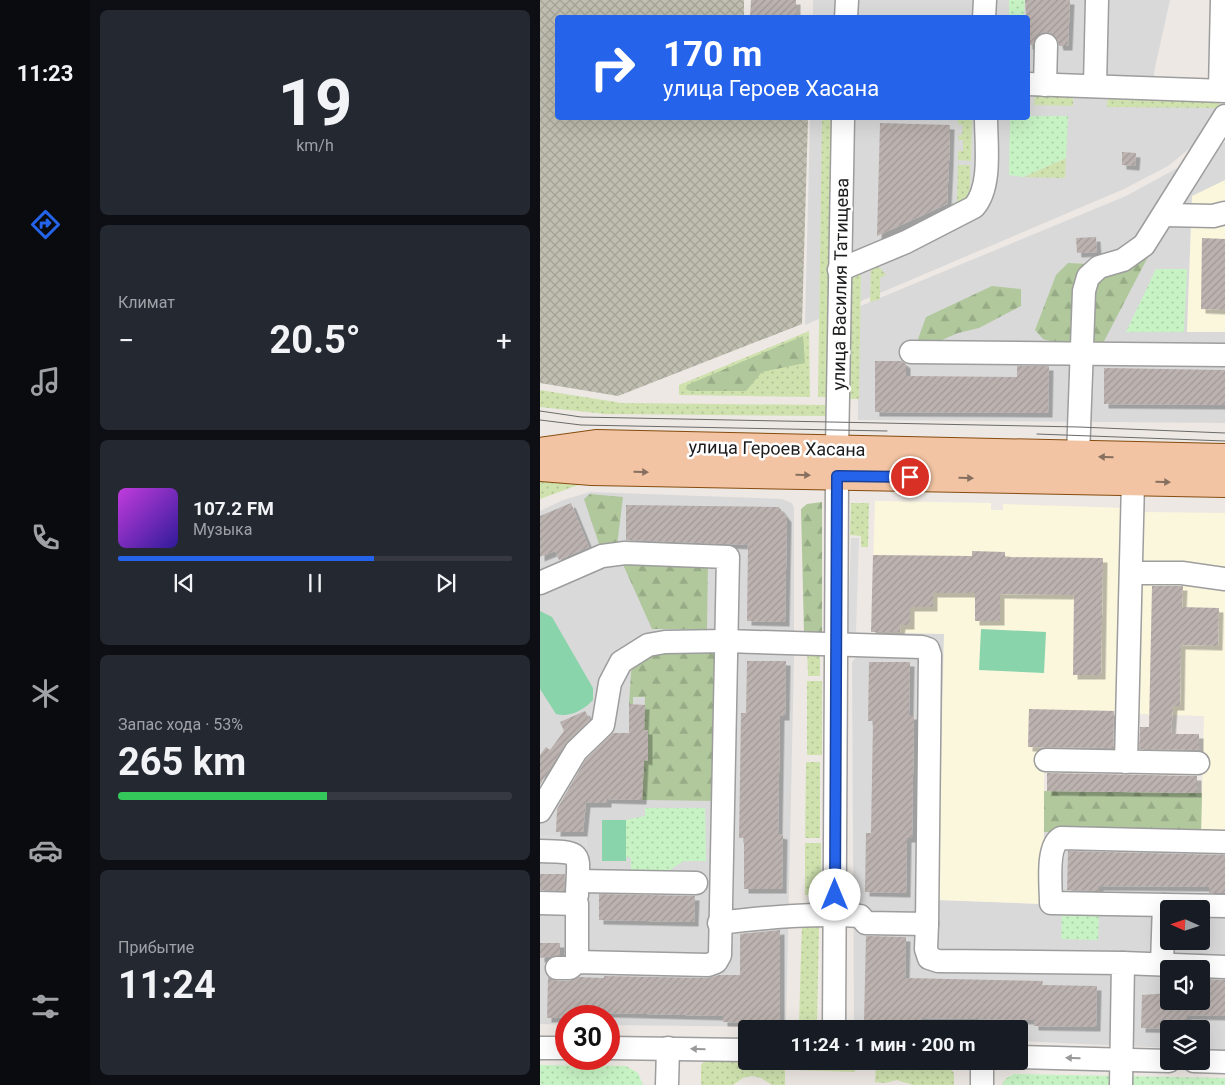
<!DOCTYPE html>
<html lang="ru">
<meta charset="utf-8">
<style>
:root{--surface:#171b24;--page:#242831;--text:#f1f3f6;--muted:#9ea1a6;--line:#363941;--accent:#2563eb}
body{margin:0;font-family:Roboto,sans-serif;background:var(--page);color:var(--text);height:100vh;display:flex;flex-direction:column;font-size:19px;white-space:nowrap}
*{box-sizing:border-box;margin:0}
p{font-size:16px;color:var(--muted)}
.icon{flex:none;width:28px;height:28px;fill:none;stroke:currentColor;stroke-width:2;stroke-linecap:round;stroke-linejoin:round}
.map{position:relative;flex:1;overflow:hidden}
.drawer{display:flex;flex-direction:column;gap:10px;padding:10px;background:#0d0f14;width:450px}
.drawer>*{flex:none}
.banner{position:absolute;left:15px;top:15px;width:475px;height:105px;border-radius:5px;box-shadow:0 5px 20px #0002;background:#2563eb;color:#fff;overflow:hidden}
.needle{width:32px;rotate:273deg}
.fabs{position:absolute;left:620px;top:900px;display:grid;gap:10px}
.fabs a{display:grid;place-items:center;width:50px;height:50px;border-radius:5px;background:var(--surface);box-shadow:0 5px 20px #0002;font-size:25px}
.speed{position:absolute;left:15px;top:1005px;display:flex;gap:10px;font-size:25px;font-weight:700;text-align:center}
.speed>*{display:grid;place-content:center;width:65px;height:65px;border-radius:50%;background:var(--surface);box-shadow:0 5px 20px #0002;line-height:1}
.speed .limit{border:8px solid #d22;background:#fff;color:#111}
.pin{position:absolute;display:grid;place-items:center;width:42px;height:42px;color:#fff;margin:-21px;border:2px solid #fff;border-radius:50%;box-shadow:0 1px 5px #0007}
.me{position:absolute;width:55px;margin:-28px;rotate:0deg;stroke-linejoin:round;filter:drop-shadow(0 0 4px #0008)}
.turn{display:flex;align-items:center;gap:18px;height:105px;padding:0 25px;font-size:22px}
.turn .icon{width:65px;height:65px;stroke-width:2.5}
.turn b{display:block;font-size:35px;line-height:42px}
.big{font-size:38px;font-weight:700;line-height:1.1}
.drawer .card{flex:1;display:flex;flex-direction:column;justify-content:center;gap:8px;min-width:0;padding:0 18px;border-radius:8px;background:var(--page)}
.drawer .dial{align-items:center;gap:0}
.dial b{font-size:65px;line-height:1}
.song{display:flex;align-items:center;gap:15px}
.cover{width:60px;height:60px;border-radius:8px;background:linear-gradient(135deg,hsl(290 70% 55%),hsl(250 70% 35%))}
.played{height:5px;border-radius:2px;background:linear-gradient(90deg,var(--accent) 65%,var(--line) 65%)}
.keys{display:flex;justify-content:space-around;direction:ltr}
.heat{display:flex;justify-content:space-between;align-items:center;font-size:28px;direction:ltr}
.charge{height:8px;border-radius:4px;background:linear-gradient(90deg,#34c759 53%,var(--line) 0)}
.trip{position:absolute;left:198px;top:1020px;width:290px;height:50px;border-radius:5px;background:var(--surface);box-shadow:0 5px 20px #0002;font-weight:700;line-height:50px;text-align:center}
main{display:flex;flex:1;min-height:0}
.tabs{display:flex;flex-direction:column;width:90px;justify-content:space-around;align-items:center;background:#090b0e;color:var(--muted)}
.tabs .icon{width:35px;height:35px}
.tabs .active{color:var(--accent)}
.tabs b{font-size:22px;color:var(--text)}
.map>svg:first-child{display:block}
</style>
<main>
<nav class="tabs">
<b>11:23</b>
<svg class="icon active" aria-label="directions" viewBox="0 0 24 24"><path d="M12 3l9 9-9 9-9-9zM9 14v-3h6M13 9l2 2-2 2"/></svg>
<svg class="icon" aria-label="music" viewBox="0 0 24 24"><path d="M9 18V5l10-2v13"/><circle cx="6" cy="18" r="3"/><circle cx="16" cy="16" r="3"/></svg>
<svg class="icon" aria-label="phone" viewBox="0 0 24 24"><path d="M5 4h4l2 5-3 2q2 4 5 5l2-3 5 2v4C11 20 4 13 5 4z"/></svg>
<svg class="icon" aria-label="climate" viewBox="0 0 24 24"><path d="M12 3v18M4 7l16 10M4 17L20 7"/></svg>
<svg class="icon" aria-label="car" viewBox="0 0 24 24"><path d="M5 17H2v-5l4-1 3-4h7l3 4 3 1v5h-3M9 17h6M6 11h13"/><circle cx="7" cy="17" r="2"/><circle cx="17" cy="17" r="2"/></svg>
<svg class="icon" aria-label="filters" viewBox="0 0 24 24"><path d="M4 7h16M4 17h16"/><circle cx="9" cy="7" r="2"/><circle cx="15" cy="17" r="2"/></svg>
</nav>
<section class="drawer">
<div class="card dial"><b>19</b><p>km/h</p></div>
<div class="card"><p>Климат</p>
<div class="heat"><a>−</a><b class="big">20.5°</b><a>+</a></div>
</div>
<div class="card">
<div class="song"><i class="cover"></i><div><b>107.2 FM</b><p>Музыка</p></div></div>
<div class="played"></div>
<div class="keys"><svg class="icon" aria-label="previous" viewBox="0 0 24 24"><path d="M18 5L8 12l10 7zM5 5v14"/></svg><svg class="icon" aria-label="pause" viewBox="0 0 24 24"><path d="M8 5v14M16 5v14"/></svg><svg class="icon" aria-label="next" viewBox="0 0 24 24"><path d="M6 5l10 7-10 7zM19 5v14"/></svg></div>
</div>
<div class="card"><p>Запас хода · 53%</p><b class="big">265 km</b><div class="charge"></div></div>
<div class="card"><p>Прибытие</p><b class="big">11:24</b></div>
</section>
<div class="map">
<svg width="685" height="1085" viewBox="0 0 685 1085">
<defs>
<pattern id="construction-cross-hatch" width="8" height="8" patternUnits="userSpaceOnUse" patternTransform="scale(1.25)"><rect width="8" height="8" fill="#c0beb0"/><path d="M0 0l8 8M0 8l8-8" fill="none" stroke="#a4a397"/></pattern>
<pattern id="grass-dots" width="8" height="8" patternUnits="userSpaceOnUse" patternTransform="scale(1.25)"><rect width="8" height="8" fill="#cfe2ae"/><path d="M2 2h.1M6 6h.1" fill="none" stroke="#b1c195" stroke-width="1.8" stroke-linecap="round"/></pattern>
<pattern id="forest-firs" width="22" height="20" patternUnits="userSpaceOnUse" patternTransform="scale(1.25)"><rect width="22" height="20" fill="#b0c89c"/><path d="M5 1l3.5 6h-7zM16 11l3.5 6h-7z" fill="#97ab86"/></pattern>
<pattern id="park-dots" width="8" height="8" patternUnits="userSpaceOnUse" patternTransform="scale(1.25)"><rect width="8" height="8" fill="#c7f3c4"/><path d="M2 2h.1M6 6h.1" fill="none" stroke="#aad0a8" stroke-width="1.8" stroke-linecap="round"/></pattern>
<pattern id="building-hatch" width="6" height="6" patternUnits="userSpaceOnUse" patternTransform="scale(1.25)"><rect width="6" height="6" fill="#bcb3b0"/><path d="M-1 1l2-2M0 6l6-6M5 7l2-2" fill="none" stroke="#a19997"/></pattern>
<filter id="shadow"><feDropShadow dx="4.5" dy="4.5" stdDeviation="0" flood-color="#0004"/></filter>
</defs>
<rect width="100%" height="100%" fill="#ede8e3"/>
<!-- residential -->
<g fill="#dad9da" fill-rule="evenodd">
<path d="M273 0H630L614 72 615 94 675 100 676 119 664 137 628 166 584 189 265 325 270 118H488V18L273 17Z"/>
<path d="M685 142V423L318 420V307L586 196Z"/>
<path d="M50 492 242 499 252 503 254 508V658L246 1027 69 1025V1016H26V1025L0 1024V511L23 500Z"/>
<path d="M366 633 404 634 398 900 503 904 504 832 685 836V1050L661 1049V1029H629V1048L479 1041V1029H327L314 1023 312 662 319 654 365 652ZM629 909H661V941H629ZM629 969H661V1001H629Z"/>
</g>
<!-- education -->
<g fill="#fbf7dd">
<path d="M685 180V332H647L652 196Z"/>
<path d="M335 501 451 503V510H463V504L585 508 580 711 489 710 488 747 504 748V904L398 900 404 634 331 632Z"/>
<path d="M602 512 685 513V836L661 835 664 716 599 714Z"/>
</g>
<!-- construction -->
<path fill="url(#construction-cross-hatch)" d="M0 0H204V17L18 18V118H268L262 324 78 396 0 383Z"/>
<!-- grass -->
<g fill="url(#grass-dots)">
<path d="M519 90H533V106L494 105 495 95 517 96Z"/>
<path d="M568 91 679 102 680 108 567 107Z"/>
<path d="M282 118H292L289 397H278Z"/>
<path d="M413 118H432L431 161 418 160V151H423V140H418L419 135H422L423 125 418 124V118Z"/>
<path d="M526 158 525 178 484 177Z"/>
<path d="M418 165H430C430 190 433 194 414 211L411 204 417 202Z"/>
<path d="M331 266 340 268 346 275 340 278V299L330 302Z"/>
<path d="M321 272 319 399H305L309 281Z"/>
<path d="M269 331 270 397 139 395V385Z"/>
<path d="M0 390 82 403 286 405V416L66 414 0 407Z"/>
<path d="M0 479 41 484 0 499Z"/>
<path d="M311 503H329L328 547H321V536L310 535Z"/>
<path d="M267 647H280V676H268Z"/>
<rect x="267" y="681" width="15" height="74"/>
<path d="M266 762H280V838H265Z"/>
<rect x="265" y="843" width="16" height="52"/>
<path d="M262 922 278 925 279 928 277 1021 259 1023Z"/>
<path d="M167 1059 245 1061V1085H232L221 1078 212 1076 203 1078 193 1085H161V1065Z"/>
<path d="M254 1061H315V1072L253 1070Z"/>
<path d="M336 1062H405L414 1073V1085H373L357 1080 345 1083 335 1082Z"/>
</g>
<!-- forest -->
<g fill="url(#forest-firs)">
<path d="M610 253 561 347H544L554 280Z"/>
<path d="M528 263 550 264 537 349 503 339 495 330 516 275Z"/>
<path d="M452 286 481 289V306L439 328 418 333 388 346 378 339 386 317Z"/>
<path d="M263 336 265 363 222 372 206 391H150L146 389 147 385Z"/>
<path d="M50 494 83 497 77 546 60 547 44 499Z"/>
<path d="M282 502V633H264L261 509 267 504Z"/>
<path d="M81 560H168L167 629H112Z"/>
<path d="M181 645 178 801 102 800 104 760H108V730H104L105 697H93V705L89 704 92 659 106 652Z"/>
<path d="M504 791 662 793 661 835 504 832Z"/>
</g>
<!-- park -->
<g fill="url(#park-dots)">
<path d="M469 0H485L484 17H469Z"/>
<path d="M488 116H528L526 158 483 177 469 175 470 118Z"/>
<path d="M616 269H647L644 332H586Z"/>
<path d="M105 808H165L166 861H144L118 877H91V858L86 857V820L105 816Z"/>
<path d="M522 913 559 914 558 940 521 939Z"/>
<path d="M0 1065 86 1066 98 1073 103 1085H0Z"/>
<path d="M474 1074 685 1078V1085H462L465 1079Z"/>
</g>
<!-- pitch -->
<g fill="#89d4ab">
<path d="M0 611 12 617 53 688V700C44 710 29 718 16 714L0 689Z"/>
<path d="M441 629 506 632 504 673 439 670Z"/>
<rect x="62" y="820" width="24" height="41"/>
</g>
<!-- parking -->
<g fill="#dcdcdc">
<path d="M311 538H319L316 632H308Z"/>
<path d="M0 835 47 837V863H0Z"/>
</g>
<!-- building -->
<g fill="url(#building-hatch)" filter="url(#shadow)">
<path d="M211 0H256V18H210Z"/>
<path d="M485 0H530L528 46H519L517 38 507 32 499 34 493 45H488Z"/>
<path d="M340 123 410 125 409 163 407 204 337 236Z"/>
<path d="M582 152 596 153 595 166 582 165Z"/>
<path d="M556 237 557 252 537 253 536 238Z"/>
<path d="M662 238 685 239V310L661 309Z"/>
<path d="M335 361H362L366 364V376L477 377V366H509L508 413 335 412Z"/>
<path d="M564 368 685 370V405L564 404Z"/>
<path d="M31 503 49 547 19 560 15 551 0 557V516Z"/>
<path d="M86 505 239 507 247 518 245 622 207 621 208 545 86 540Z"/>
<path d="M432 551 465 552V557L563 558 561 675H533L534 595 460 594V621H435V593H393V607H370V625H361L360 632H331L333 555 432 556Z"/>
<path d="M612 586H643L642 607 679 608 678 646 641 645 640 706H633L631 734H659V750L599 749 600 727H609Z"/>
<path d="M207 661H246L245 716H240L238 834 243 835 242 889H204V838H199L201 713H206Z"/>
<path d="M329 662H370L369 715H374L372 838H367L366 893 325 892 326 833H331L333 721H328Z"/>
<path d="M89 704 105 705 104 730H108V761L104 760 102 800 67 799V803H46L43 832H16L17 809 46 759 73 733H89Z"/>
<path d="M489 709 574 711 573 748 488 747Z"/>
<path d="M45 711 50 720 25 744 0 785V755L6 747 10 750 24 731 20 722Z"/>
<path d="M507 773 657 776V793L507 791Z"/>
<path d="M528 851 685 855V893H669V887L559 886V891L527 890Z"/>
<path d="M0 874H25L24 891 0 890Z"/>
<path d="M59 894 155 896 154 922 59 920Z"/>
<path d="M240 930V1023L183 1022V1016L68 1013V1016L7 1018 8 977 17 981H30L39 977 64 978V976L168 978 179 975H200V934Z"/>
<path d="M326 936 366 937 365 978 503 981 502 985 557 986 556 1027 494 1026V1020L382 1018V1024L324 1023Z"/>
<path d="M0 943H20V955L0 958Z"/>
<path d="M661 979 685 980V1016L647 1015 646 1029 601 1028 602 995 629 993V1001H661Z"/>
</g>
<g fill="none" stroke-linecap="round" stroke-linejoin="round">
<!-- minor casing -->
<g stroke="#9d9d9d" stroke-width="25">
<g id="minor">
<path d="M306 18 307 0"/>
<path d="M444 18 445 0"/>
<path d="M488 84 685 91"/>
<path d="M505 85 506 45"/>
<path d="M555 85 557 0"/>
<path d="M680 90 682 0"/>
<path d="M625 215 673 216 685 213"/>
<path d="M299 270 366 242 434 207C452 187 446 144 446 118"/>
<path d="M371 352 685 355"/>
<path d="M297 450 303 118"/>
<path d="M538 456 544 291 548 277 559 267 583 260 604 245 685 116"/>
<path d="M592 573H642L685 579"/>
<path d="M0 583 62 556 85 553 188 557 180 955 176 962 168 965 37 962 30 968H17"/>
<path d="M506 760 658 763"/>
<path d="M586 762 593 482"/>
<path d="M0 811 36 751 63 725 70 683 81 662 108 645 125 642 185 641 382 647 388 649 390 655 387 924 326 923 320 916C272 913 227 917 179 923"/>
<path d="M685 842 521 838C506 846 511 886 511 903L685 906"/>
<path d="M0 851C46 852 38 852 37 895"/>
<path d="M38 881 156 883"/>
<path d="M0 903 37 904V962"/>
<path d="M387 924 386 949 389 958 398 961 583 963 581 1085"/>
<path d="M583 963 685 967"/>
<path d="M622 964 624 905"/>
<path d="M294 1029 297 476"/>
<path d="M0 1048H26"/>
<path d="M69 1048 206 1050"/>
<path d="M479 1057 629 1061"/>
<path d="M654 1061 685 1062"/>
<path d="M127 1085 128 1048"/>
<path d="M442 1085V1061"/>
</g>
</g>
<!-- major casing -->
<g stroke="#864c0f" stroke-width="30">
<g id="major">
<path d="M0 452 56 444 685 458"/>
<path d="M0 467 52 471 685 483"/>
</g>
</g>
<!-- minor -->
<use href="#minor" stroke="#fff" stroke-width="22"/>
<!-- major -->
<use href="#major" stroke="#f2c4a3" stroke-width="28"/>
<!-- tram -->
<g stroke="#6a6a6a" stroke-width="1">
<path d="M0 411 41 417 539 427 685 433"/>
<path d="M0 420 41 425 347 431"/>
<path d="M497 434 685 441"/>
</g>
</g>
<!-- one-way arrows -->
<defs><path id="oneway-solid" d="M-6-.8H1V-3.2L6.5 0L1 3.2V.8H-6Z" transform="scale(1.25)"/></defs>
<g fill="#877060">
<use href="#oneway-solid" transform="translate(566 457) rotate(-179)"/>
<use href="#oneway-solid" transform="translate(101 472) rotate(1)"/>
<use href="#oneway-solid" transform="translate(263 475) rotate(1)"/>
<use href="#oneway-solid" transform="translate(426 478) rotate(1)"/>
<use href="#oneway-solid" transform="translate(623 482) rotate(1)"/>
</g>
<g fill="#999">
<use href="#oneway-solid" transform="translate(158 1049) rotate(-179)"/>
<use href="#oneway-solid" transform="translate(533 1058) rotate(-178)"/>
</g>
<g fill="none" stroke-linecap="round" stroke-linejoin="round">
<!-- route casing -->
<g stroke="#184099" stroke-width="12">
<path id="route" d="M295 895 297 476 370 477"/>
</g>
<!-- route -->
<use href="#route" stroke="#2563eb" stroke-width="9"/>
</g>
<g text-anchor="middle" dominant-baseline="central" stroke-width="5" stroke-linejoin="round" paint-order="stroke">
<!-- street labels -->
<g font-size="18" fill="#1c1c1c" stroke="#fff">
<text transform="translate(300 284) rotate(-89)">улица Василия Татищева</text>
<text transform="translate(237 448) rotate(1)">улица Героев Хасана</text>
</g>
</g>
</svg>
<div class="fabs">
<a><svg class="needle" viewBox="-14 -14 28 28"><path d="M0-13l5 13h-10z" fill="#e53935"/><path d="M0 13l5-13h-10z" fill="#9ea1a6"/></svg></a>
<a><svg class="icon" aria-label="sound" viewBox="0 0 24 24"><path d="M4 9h4l5-4v14l-5-4H4zM17 9q2 3 0 6"/></svg></a>
<a><svg class="icon" aria-label="layers" viewBox="0 0 24 24"><path d="M12 4l9 5-9 5-9-5zM3 14l9 5 9-5"/></svg></a>
</div>
<div class="speed"><div class="limit">30</div></div>
<div class="pin" style="left:370px;top:477px;background:#d93025"><svg class="icon" aria-label="arrive" viewBox="0 0 24 24"><path d="M6 21V4h12l-3 4 3 4H6"/></svg></div>
<svg class="me" style="left:295px;top:895px" viewBox="-20 -20 40 40"><circle r="19" fill="#fff"/><path d="M0-13L10 11 0 6-10 11z" fill="#2563eb"/></svg>
<div class="trip">11:24 · 1 мин · 200 m</div>
<div class="banner">
<div class="turn"><svg class="icon" aria-label="right" viewBox="0 0 24 24"><path d="M7 20v-9h11M14 6l5 5-5 5"/></svg><div><b>170 m</b>улица Героев Хасана</div></div>
</div>
</div>
</main>
